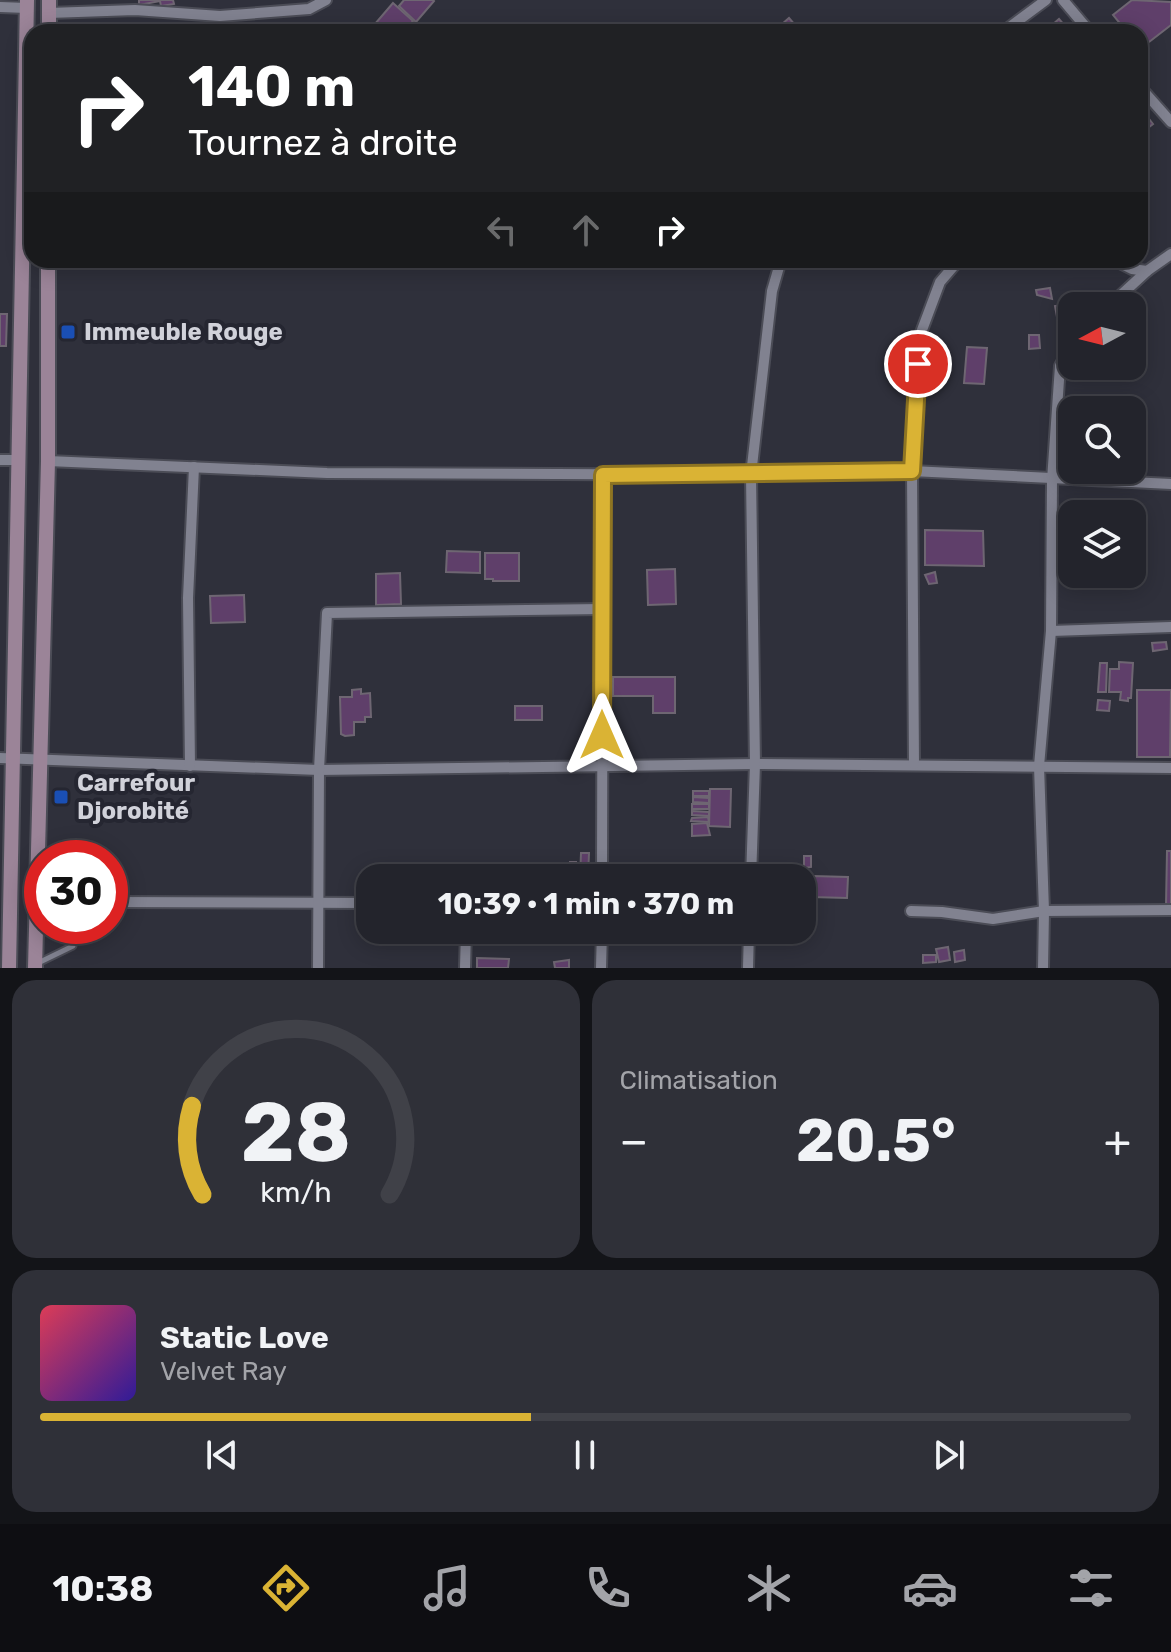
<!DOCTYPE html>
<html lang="fr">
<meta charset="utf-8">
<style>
:root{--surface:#23242c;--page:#2f3038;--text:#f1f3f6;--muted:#a3a4a9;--line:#404148;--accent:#dab334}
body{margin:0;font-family:Rubik,sans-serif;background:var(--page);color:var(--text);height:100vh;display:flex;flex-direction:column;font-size:30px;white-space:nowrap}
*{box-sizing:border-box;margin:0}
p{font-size:26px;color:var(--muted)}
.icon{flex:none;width:44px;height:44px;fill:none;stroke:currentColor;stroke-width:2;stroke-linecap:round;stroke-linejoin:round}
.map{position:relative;height:968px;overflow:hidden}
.drawer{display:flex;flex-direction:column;gap:12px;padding:12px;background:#131418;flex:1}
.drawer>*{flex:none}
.banner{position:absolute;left:24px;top:24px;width:1124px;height:244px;border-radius:24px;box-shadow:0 4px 20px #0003,0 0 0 2px var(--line);background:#202124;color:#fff;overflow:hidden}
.needle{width:52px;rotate:263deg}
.controls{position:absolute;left:1058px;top:292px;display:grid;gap:16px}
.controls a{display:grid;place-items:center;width:88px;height:88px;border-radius:16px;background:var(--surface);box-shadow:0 4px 20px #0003,0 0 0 2px var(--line);font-size:40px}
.speed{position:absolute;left:24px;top:840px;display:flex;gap:16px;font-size:40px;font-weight:700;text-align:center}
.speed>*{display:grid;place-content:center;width:104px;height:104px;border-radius:50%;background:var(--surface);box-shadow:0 4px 20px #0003,0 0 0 2px var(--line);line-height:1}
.speed .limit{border:12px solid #d22;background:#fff;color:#111}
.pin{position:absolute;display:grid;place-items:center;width:68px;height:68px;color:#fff;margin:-34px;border:4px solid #fff;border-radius:50%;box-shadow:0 2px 8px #0007}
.me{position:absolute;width:88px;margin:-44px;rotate:0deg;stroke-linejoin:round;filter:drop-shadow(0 0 6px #0008)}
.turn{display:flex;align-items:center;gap:28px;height:168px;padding:0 32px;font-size:36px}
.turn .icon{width:104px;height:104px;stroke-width:2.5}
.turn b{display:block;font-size:56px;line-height:68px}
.lanes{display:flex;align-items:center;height:76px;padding:0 32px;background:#0003;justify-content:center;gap:40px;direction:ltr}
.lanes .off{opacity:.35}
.big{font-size:60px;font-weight:700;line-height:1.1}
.drawer .widget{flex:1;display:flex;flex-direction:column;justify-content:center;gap:12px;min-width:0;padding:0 28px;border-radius:24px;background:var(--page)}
.drawer .dial{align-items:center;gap:0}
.dial svg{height:208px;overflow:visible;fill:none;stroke:var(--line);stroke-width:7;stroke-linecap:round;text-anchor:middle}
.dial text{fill:var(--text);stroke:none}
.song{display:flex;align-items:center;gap:24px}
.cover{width:96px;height:96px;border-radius:12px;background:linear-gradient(135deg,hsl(350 70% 55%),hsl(250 70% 35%))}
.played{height:8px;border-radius:4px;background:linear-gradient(90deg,var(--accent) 45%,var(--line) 45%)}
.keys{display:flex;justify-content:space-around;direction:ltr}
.heat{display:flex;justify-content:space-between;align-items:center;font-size:44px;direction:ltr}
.drawer .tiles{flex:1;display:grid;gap:12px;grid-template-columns:1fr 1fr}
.widget:last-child{grid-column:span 2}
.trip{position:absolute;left:356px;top:864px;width:460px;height:80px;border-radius:24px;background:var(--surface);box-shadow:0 4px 20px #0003,0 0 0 2px var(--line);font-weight:700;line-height:80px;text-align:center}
.menu{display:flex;height:128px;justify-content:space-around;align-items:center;background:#0e0e12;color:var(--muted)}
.menu .icon{width:56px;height:56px}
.menu .active{color:var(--accent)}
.menu b{font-size:36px;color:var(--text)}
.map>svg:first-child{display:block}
</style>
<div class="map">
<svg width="1171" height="968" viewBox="0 0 1171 968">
<rect width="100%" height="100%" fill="#2f303b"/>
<!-- building -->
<g fill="#5f3f6a" stroke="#6e6672" stroke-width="2">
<path d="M139 0H173L174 4 161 6 160 1 139 5Z"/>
<path d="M404 0H433L434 1 416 22 399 6Z"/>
<path d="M1132 0 1171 2V25L1140 49V32H1127L1113 15Z"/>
<path d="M393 3 413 21 407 28V32H384L375 24Z"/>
<path d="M789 18 801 32H773Z"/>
<path d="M1059 19 1070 32H1044Z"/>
<path d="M1140 107 1153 124 1140 134Z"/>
<path d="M1050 288 1052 299 1037 295 1036 290Z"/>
<path d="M1070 304 1071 316 1057 317 1055 306Z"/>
<path d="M0 314H7L6 346H0Z"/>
<path d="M1029 335H1039L1040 348 1029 349Z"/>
<path d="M967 347 987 348 984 384 964 383Z"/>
<path d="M925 530 983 531 984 566 925 565Z"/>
<path d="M447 551 480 552V573L446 572Z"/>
<path d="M485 553H519V581H493V579H485Z"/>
<path d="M675 569 676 604 648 605 647 570Z"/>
<path d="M935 572 937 583 929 584 925 575Z"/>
<path d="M400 573 401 604 376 605V574Z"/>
<path d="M244 595 245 622 211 623 210 596Z"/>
<path d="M1166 642 1167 649 1153 651 1152 643Z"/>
<path d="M1119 662 1133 663 1131 698H1128V701L1120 700 1121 692H1109L1110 669H1119Z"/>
<path d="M1100 663H1107L1106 692H1098Z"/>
<path d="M613 677H675V713H653V696H613Z"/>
<path d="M361 689V694L370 693 371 717H365V722H354V735L345 736 341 734 340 697H352V690Z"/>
<path d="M1137 690H1171L1170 757H1137Z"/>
<path d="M1098 700 1110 701 1109 711 1097 710Z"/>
<rect x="515" y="706" width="27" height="14"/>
<path d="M710 789H731L730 827 709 826Z"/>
<rect x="693" y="791" width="16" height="5"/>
<path d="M693 797 709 798V803L693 802Z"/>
<rect x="692" y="804" width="17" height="5"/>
<path d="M692 811 709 812V816L692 815Z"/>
<path d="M708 817 709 822 691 821 692 818Z"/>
<path d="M707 823 710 835 692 836V824Z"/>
<path d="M1167 851H1171V906H1166Z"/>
<path d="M581 853H589L588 878H580Z"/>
<path d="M804 856H811V867L804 868Z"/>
<rect x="570" y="862" width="6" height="16"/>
<path d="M777 876 811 877 810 896H802V878H777Z"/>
<path d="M813 876 848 877 847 898 812 897Z"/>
<path d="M948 947 950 960 939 962 936 949Z"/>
<path d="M964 950 965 960 955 962 954 952Z"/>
<path d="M923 955H936V962L923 963Z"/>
<path d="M477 958 509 959 508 968H477Z"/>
<path d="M569 960V968H555L554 962Z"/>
</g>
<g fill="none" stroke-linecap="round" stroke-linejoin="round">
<!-- lane casing -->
<g stroke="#4b4c56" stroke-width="9">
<g id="lane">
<path d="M73 934 88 926"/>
<path d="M36 964 73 946V934L52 926"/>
</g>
</g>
<!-- street casing -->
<g stroke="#4b4c56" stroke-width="14">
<g id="street">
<path d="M1063 0 1090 32"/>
<path d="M0 7 27 8"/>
<path d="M49 13 135 10 220 16 309 9 326 0"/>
<path d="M1003 32 1046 0"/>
<path d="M1140 87 1171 122"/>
<path d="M1114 260 1132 269 1147 271"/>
<path d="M1109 306 1147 271 1171 254"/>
<path d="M0 460H19"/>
<path d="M48 461 327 473 751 475 912 471 1171 484"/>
<path d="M1051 631 1171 627"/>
<path d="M0 758 319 770 755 764 1171 768"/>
<path d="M914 764 912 471 919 338 940 282 959 260"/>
<path d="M190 766 188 598 194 467"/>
<path d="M602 878 603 475"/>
<path d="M751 878 755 764 751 475 772 291 781 260"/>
<path d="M110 902 370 903"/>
<path d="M911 911 942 912 993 919 1044 911 1171 910"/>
<path d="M318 968 319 770 327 613 602 609"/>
<path d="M465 968 466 930"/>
<path d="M601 968 602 930"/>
<path d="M748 968 749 930"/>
<path d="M1043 968 1044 911 1039 766 1051 631 1052 480 1060 366 1072 344"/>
</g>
</g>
<!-- secondary casing -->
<g stroke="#4b4c56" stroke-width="18">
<g id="secondary">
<path d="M49 32V0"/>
<path d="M9 968 27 0"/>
<path d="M35 968 48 461V260"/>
</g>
</g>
<!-- lane -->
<use href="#lane" stroke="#818290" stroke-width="5"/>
<!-- street -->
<use href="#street" stroke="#818290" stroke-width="10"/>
<!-- secondary -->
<use href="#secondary" stroke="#9b8498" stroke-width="14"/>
</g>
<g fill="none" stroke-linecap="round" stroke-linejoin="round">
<!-- route casing -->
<g stroke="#8e7422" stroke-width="20">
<path id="route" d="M602 735 603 475 912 471 918 364"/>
</g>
<!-- route -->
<use href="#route" stroke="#dab334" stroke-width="14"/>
</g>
<!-- markers -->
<g fill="#1a4fb4" stroke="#252631" stroke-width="3">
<rect x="60" y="324" width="16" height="16" rx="4"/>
<rect x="53" y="789" width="16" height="16" rx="4"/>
</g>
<g text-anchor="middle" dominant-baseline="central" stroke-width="8" stroke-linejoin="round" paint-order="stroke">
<!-- poi labels -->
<g font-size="24" font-weight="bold" fill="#d1d2da" stroke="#252631" text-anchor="start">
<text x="84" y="332">Immeuble Rouge</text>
<text x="77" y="783">Carrefour<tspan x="77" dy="28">Djorobité</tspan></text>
</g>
</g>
</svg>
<div class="controls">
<a><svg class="needle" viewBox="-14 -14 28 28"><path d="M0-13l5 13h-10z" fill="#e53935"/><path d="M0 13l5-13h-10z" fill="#a3a4a9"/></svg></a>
<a><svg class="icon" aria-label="search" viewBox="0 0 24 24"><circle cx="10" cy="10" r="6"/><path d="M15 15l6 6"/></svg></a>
<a><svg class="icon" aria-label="layers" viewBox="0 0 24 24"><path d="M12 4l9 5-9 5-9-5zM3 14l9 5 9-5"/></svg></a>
</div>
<div class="speed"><div class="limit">30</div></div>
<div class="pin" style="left:918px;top:364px;background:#d93025"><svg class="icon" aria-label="arrive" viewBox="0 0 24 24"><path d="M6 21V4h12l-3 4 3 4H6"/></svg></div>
<svg class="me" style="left:602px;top:735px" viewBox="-20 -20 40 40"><path d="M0-17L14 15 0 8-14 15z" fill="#dab334" stroke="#fff" stroke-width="4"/></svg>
<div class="trip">10:39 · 1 min · 370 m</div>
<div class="banner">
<div class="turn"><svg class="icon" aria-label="right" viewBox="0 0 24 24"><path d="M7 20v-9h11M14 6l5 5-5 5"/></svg><div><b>140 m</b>Tournez à droite</div></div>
<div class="lanes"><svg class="icon off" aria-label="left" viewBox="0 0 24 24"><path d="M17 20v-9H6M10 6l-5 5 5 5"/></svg><svg class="icon off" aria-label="ahead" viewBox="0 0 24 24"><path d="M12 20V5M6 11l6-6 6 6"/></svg><svg class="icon" aria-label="right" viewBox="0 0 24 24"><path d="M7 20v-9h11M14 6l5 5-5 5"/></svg></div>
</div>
</div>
<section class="drawer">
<div class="tiles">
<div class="widget dial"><svg viewBox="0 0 100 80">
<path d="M14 69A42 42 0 1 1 86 69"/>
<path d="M14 69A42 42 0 0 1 10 35" stroke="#dab334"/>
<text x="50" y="56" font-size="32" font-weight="700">28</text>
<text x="50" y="72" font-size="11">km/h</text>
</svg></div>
<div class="widget"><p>Climatisation</p>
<div class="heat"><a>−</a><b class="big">20.5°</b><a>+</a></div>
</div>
<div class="widget">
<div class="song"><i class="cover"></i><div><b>Static Love</b><p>Velvet Ray</p></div></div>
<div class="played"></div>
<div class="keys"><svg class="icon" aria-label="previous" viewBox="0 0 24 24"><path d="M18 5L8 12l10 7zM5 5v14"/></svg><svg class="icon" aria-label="pause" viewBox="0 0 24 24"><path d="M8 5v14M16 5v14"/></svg><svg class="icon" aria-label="next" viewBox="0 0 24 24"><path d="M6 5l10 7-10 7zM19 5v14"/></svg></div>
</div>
</div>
</section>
<nav class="menu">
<b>10:38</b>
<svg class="icon active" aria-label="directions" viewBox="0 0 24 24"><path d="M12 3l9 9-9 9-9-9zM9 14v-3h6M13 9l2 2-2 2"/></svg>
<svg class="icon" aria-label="music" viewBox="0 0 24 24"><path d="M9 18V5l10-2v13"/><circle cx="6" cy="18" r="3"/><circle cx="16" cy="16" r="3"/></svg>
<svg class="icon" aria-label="phone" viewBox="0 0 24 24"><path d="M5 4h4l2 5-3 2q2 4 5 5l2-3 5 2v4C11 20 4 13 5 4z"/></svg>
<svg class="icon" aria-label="climate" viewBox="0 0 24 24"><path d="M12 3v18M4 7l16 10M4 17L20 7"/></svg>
<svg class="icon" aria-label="car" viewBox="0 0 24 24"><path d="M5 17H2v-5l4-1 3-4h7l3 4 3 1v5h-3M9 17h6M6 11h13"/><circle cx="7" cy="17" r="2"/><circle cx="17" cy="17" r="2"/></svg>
<svg class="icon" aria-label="filters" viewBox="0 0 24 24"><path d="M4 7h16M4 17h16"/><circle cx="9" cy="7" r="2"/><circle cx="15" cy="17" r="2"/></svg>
</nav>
